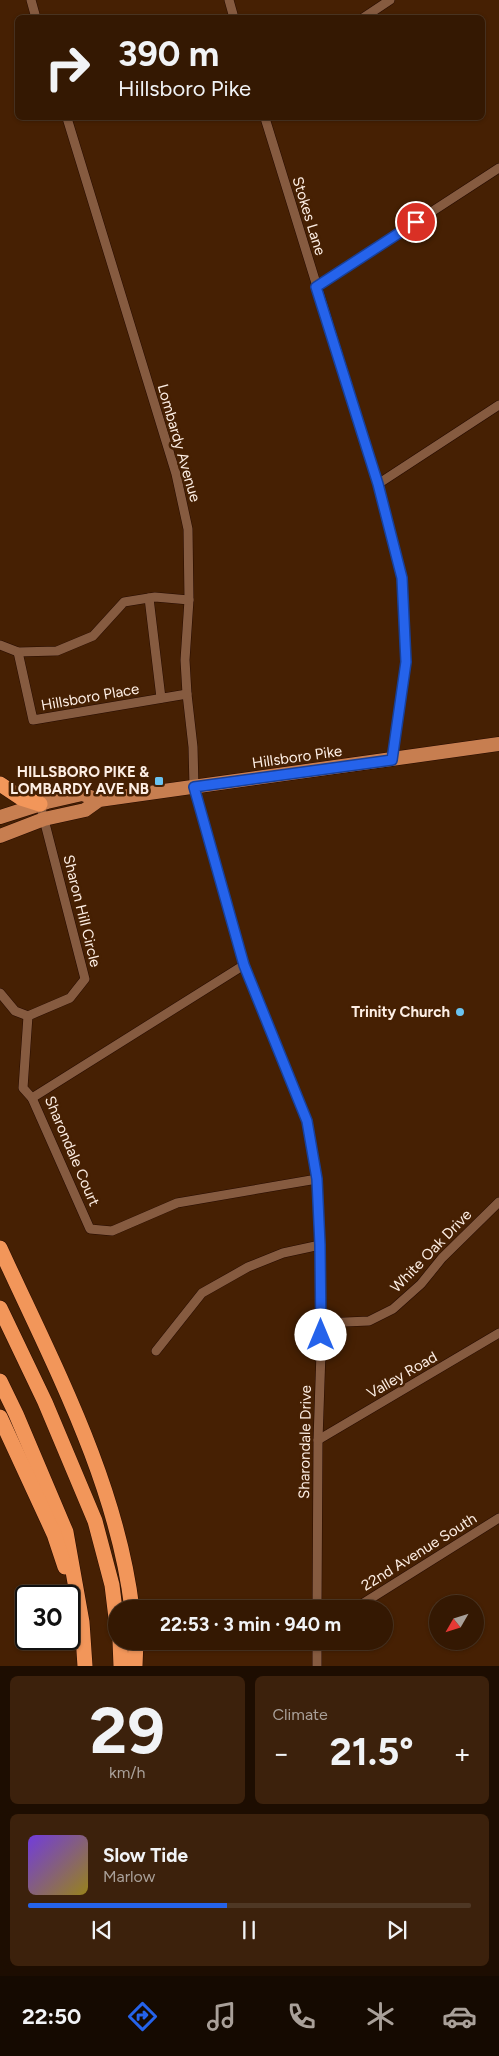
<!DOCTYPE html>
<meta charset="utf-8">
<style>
:root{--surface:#341802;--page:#3c210c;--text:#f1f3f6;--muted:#a9a099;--line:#4e3724;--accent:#2563eb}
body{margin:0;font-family:Figtree,sans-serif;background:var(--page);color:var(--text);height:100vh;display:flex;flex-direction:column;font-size:19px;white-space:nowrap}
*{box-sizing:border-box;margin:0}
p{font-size:16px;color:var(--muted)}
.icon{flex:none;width:28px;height:28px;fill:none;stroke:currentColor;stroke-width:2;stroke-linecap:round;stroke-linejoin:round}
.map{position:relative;height:1666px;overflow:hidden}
.details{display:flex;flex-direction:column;gap:10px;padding:10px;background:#1d0d01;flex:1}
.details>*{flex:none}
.guide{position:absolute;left:15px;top:15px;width:470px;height:105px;border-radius:8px;box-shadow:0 1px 4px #0004,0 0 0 1px var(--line);background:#341802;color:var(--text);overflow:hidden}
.needle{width:32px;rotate:231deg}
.fabs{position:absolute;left:429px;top:1595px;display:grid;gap:10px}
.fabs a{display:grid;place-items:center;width:55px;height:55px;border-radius:50%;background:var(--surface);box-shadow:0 1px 4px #0004,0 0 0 1px var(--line);font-size:25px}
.speed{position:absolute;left:15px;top:1585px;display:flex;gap:10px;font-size:25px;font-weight:700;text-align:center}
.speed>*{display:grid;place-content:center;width:65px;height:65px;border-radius:50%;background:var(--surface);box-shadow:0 1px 4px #0004,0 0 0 1px var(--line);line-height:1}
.speed .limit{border:2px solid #111;border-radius:8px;background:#fff;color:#111}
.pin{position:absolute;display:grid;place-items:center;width:42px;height:42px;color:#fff;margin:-21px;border:2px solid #fff;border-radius:50%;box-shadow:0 1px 5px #0007}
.me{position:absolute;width:55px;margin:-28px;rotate:0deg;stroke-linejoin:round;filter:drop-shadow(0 0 4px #0008)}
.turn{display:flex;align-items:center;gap:18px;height:105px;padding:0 20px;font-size:22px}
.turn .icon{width:65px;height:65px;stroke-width:2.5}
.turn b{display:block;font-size:35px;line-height:42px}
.big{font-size:38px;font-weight:700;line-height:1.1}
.details .card{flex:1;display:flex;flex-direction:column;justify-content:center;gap:8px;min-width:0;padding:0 18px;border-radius:8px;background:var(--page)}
.details .dial{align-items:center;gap:0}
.dial b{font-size:65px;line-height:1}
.song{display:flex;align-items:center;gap:15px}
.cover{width:60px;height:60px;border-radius:8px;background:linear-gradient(135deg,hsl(260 70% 55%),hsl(50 70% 35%))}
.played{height:5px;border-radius:2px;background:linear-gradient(90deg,var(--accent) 45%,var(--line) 45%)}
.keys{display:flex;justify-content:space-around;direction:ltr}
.heat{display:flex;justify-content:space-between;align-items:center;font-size:28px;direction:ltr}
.details .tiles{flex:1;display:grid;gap:10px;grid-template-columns:1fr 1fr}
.card:last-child{grid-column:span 2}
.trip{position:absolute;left:108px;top:1600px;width:285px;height:50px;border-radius:25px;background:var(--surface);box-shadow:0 1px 4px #0004,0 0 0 1px var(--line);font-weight:700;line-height:50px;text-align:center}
.tabs{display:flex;height:80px;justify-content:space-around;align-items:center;background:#150a01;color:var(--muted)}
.tabs .icon{width:35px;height:35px}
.tabs .active{color:var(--accent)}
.tabs b{font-size:22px;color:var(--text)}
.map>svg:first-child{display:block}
</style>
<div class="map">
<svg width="499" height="1666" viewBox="0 0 499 1666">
<rect width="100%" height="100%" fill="#462003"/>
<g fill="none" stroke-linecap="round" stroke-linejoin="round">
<!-- minor casing -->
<g stroke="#260b00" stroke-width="10">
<g id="minor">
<path d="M31 0 36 18"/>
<path d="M229 0 234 18"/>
<path d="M363 18 390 0"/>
<path d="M67 118 176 474 188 529 189 600 185 660 187 694 193 747 194 787 244 965 307 1121 317 1179 322 1323 318 1440 317 1609"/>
<path d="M265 118 378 484 402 578 406 661 392 760"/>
<path d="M316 287 499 168"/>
<path d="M378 484 499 405"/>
<path d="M149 598 161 698"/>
<path d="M0 645 18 652 57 651 93 636 124 602 155 597 189 600"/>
<path d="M18 652 33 720 187 694"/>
<path d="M0 993 15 1011 28 1016 70 998 85 979 40 804"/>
<path d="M28 1016 23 1088 32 1098 90 1229 112 1231 177 1203 317 1179"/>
<path d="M32 1098 244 965"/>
<path d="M322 1323 369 1321 393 1309 421 1284 442 1258 499 1202"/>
<path d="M156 1351 202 1293 248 1267 283 1253 320 1245"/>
<path d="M318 1440 499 1333"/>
<path d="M354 1609 499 1518"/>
<path d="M317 1641V1666"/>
</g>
</g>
<!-- primary casing -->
<g stroke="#260b00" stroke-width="15">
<g id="primary">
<path d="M0 817 47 802 82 794 99 800"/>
<path d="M0 836 44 819 85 810 99 800 499 744"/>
</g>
</g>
<!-- motorway casing -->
<g stroke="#260b00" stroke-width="16">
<g id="motorway">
<path d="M0 784 21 798 40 804"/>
<path d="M0 1248C52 1362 117 1482 132 1609"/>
<path d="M0 1308 45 1402 95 1521 112 1585 116 1618"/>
<path d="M0 1381 16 1414 66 1532 82 1622 85 1666"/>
<path d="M0 1417 54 1534 65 1567"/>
<path d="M120 1641 121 1666"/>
<path d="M135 1666 136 1641"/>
</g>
</g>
<!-- minor -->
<use href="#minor" stroke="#865b40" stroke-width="9"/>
<!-- primary -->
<use href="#primary" stroke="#c77e50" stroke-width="14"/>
<!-- motorway -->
<use href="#motorway" stroke="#f2965a" stroke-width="15"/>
</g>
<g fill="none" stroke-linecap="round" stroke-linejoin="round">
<!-- route casing -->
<g stroke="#184099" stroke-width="12">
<path id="route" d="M321 1335 320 1245 317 1179 307 1121 244 965 194 787 392 760 406 662 402 578 378 484 316 287 416 222"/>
</g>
<!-- route -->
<use href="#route" stroke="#2563eb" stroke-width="9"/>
</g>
<!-- markers -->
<g fill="#6ac3f1" stroke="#462003" stroke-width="2">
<rect x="154" y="776" width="10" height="10" rx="2.5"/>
<circle cx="460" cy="1012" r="5"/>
</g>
<g text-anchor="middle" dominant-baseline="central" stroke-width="5" stroke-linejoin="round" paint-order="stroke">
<!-- street labels -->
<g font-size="15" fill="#fdeee4" stroke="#462003">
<text transform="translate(309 216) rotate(73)">Stokes Lane</text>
<text transform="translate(179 443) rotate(74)">Lombardy Avenue</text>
<text transform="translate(90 697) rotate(-10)">Hillsboro Place</text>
<text transform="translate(297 757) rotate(-8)">Hillsboro Pike</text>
<text transform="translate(82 911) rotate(76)">Sharon Hill Circle</text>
<text transform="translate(72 1151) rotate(67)">Sharondale Court</text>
<text transform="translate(431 1251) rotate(-46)">White Oak Drive</text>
<text transform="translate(402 1375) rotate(-30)">Valley Road</text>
<text transform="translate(305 1442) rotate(-89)">Sharondale Drive</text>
<text transform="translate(419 1552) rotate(-32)">22nd Avenue South</text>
</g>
<!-- poi labels -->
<g font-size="15" font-weight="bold" fill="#fdeee4" stroke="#462003" text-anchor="end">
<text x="149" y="772">HILLSBORO PIKE &amp;<tspan x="149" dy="17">LOMBARDY AVE NB</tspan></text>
<text x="450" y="1012">Trinity Church</text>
</g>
</g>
</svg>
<div class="fabs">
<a><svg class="needle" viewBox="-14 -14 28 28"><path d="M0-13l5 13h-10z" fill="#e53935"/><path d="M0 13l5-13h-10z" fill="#a9a099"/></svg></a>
</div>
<div class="speed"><div class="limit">30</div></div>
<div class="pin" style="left:416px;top:222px;background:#d93025"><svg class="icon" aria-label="arrive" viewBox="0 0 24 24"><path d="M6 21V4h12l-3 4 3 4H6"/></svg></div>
<svg class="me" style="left:321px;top:1335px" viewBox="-20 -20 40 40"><circle r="19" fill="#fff"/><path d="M0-13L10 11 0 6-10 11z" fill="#2563eb"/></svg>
<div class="trip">22:53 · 3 min · 940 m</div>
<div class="guide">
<div class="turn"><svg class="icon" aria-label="right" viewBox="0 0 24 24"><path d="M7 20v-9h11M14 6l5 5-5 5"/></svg><div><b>390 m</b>Hillsboro Pike</div></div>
</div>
</div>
<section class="details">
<div class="tiles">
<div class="card dial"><b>29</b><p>km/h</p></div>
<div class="card"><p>Climate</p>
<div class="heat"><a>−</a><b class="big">21.5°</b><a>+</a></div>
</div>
<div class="card">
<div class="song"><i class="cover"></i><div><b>Slow Tide</b><p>Marlow</p></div></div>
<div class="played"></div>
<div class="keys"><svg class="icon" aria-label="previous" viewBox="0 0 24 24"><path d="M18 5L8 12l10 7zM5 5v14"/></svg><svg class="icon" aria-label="pause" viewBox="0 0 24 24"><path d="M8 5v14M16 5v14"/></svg><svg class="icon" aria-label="next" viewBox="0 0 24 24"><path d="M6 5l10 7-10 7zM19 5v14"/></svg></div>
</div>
</div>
</section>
<nav class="tabs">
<b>22:50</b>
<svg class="icon active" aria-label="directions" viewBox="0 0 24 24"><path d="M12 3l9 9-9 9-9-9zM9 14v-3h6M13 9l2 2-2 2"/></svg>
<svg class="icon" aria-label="music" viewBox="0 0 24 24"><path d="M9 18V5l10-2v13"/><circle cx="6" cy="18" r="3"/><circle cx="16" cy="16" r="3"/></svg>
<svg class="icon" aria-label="phone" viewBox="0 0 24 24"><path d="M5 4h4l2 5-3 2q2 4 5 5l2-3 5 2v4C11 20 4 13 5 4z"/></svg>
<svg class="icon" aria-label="climate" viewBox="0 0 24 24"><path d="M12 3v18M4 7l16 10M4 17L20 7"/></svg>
<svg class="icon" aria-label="car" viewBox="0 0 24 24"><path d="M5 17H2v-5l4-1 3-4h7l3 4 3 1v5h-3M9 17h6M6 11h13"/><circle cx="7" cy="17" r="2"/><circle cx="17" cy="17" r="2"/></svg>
</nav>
